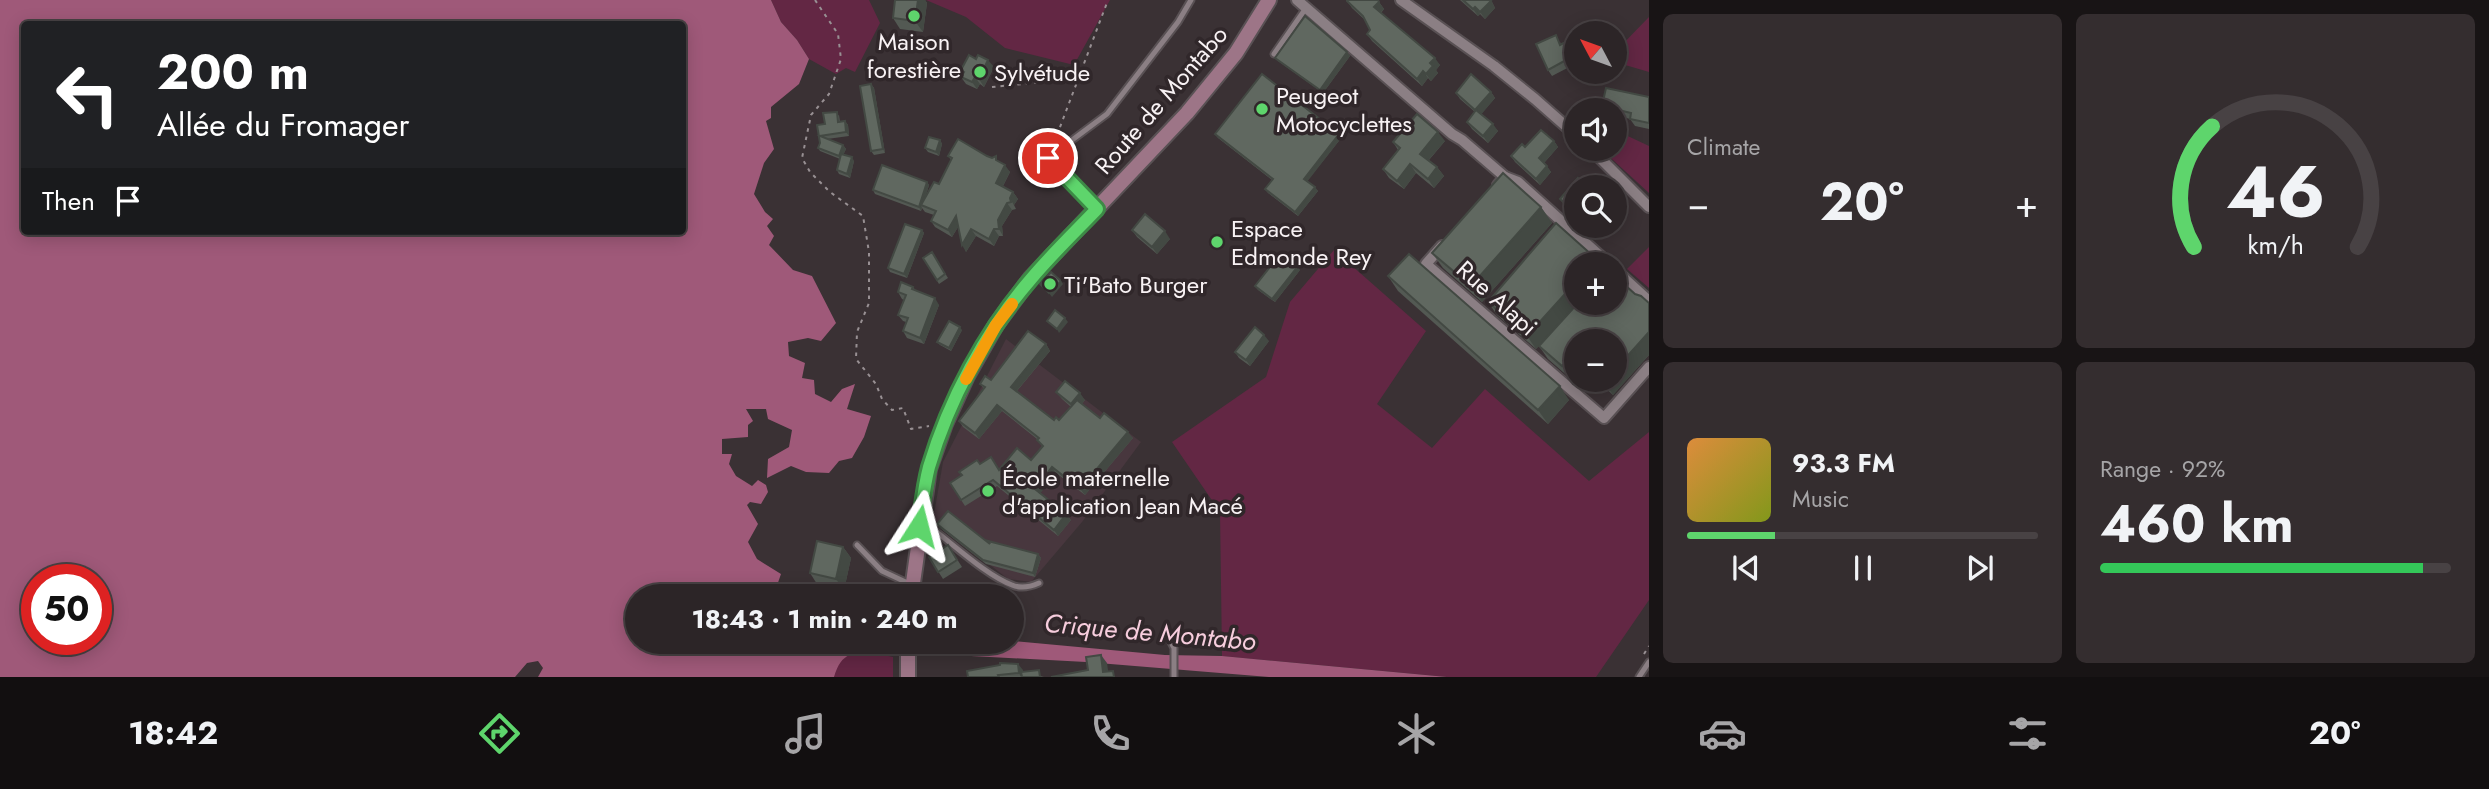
<!DOCTYPE html>
<meta charset="utf-8">
<style>
:root{--surface:#2c2527;--page:#342d2f;--text:#f1f3f6;--muted:#a6a5a7;--line:#484244;--accent:#5ed56c}
body{margin:0;font-family:Jost,sans-serif;background:var(--page);color:var(--text);height:100vh;display:flex;flex-direction:column;font-size:26px;white-space:nowrap}
*{box-sizing:border-box;margin:0}
p{font-size:23px;color:var(--muted)}
.icon{flex:none;width:38px;height:38px;fill:none;stroke:currentColor;stroke-width:2;stroke-linecap:round;stroke-linejoin:round}
.map{position:relative;flex:1;overflow:hidden}
.panel{display:flex;flex-direction:column;gap:14px;padding:14px;background:#181415;width:840px}
.panel>*{flex:none}
.hud{position:absolute;left:21px;top:21px;width:665px;height:214px;border-radius:7px;box-shadow:0 4px 18px #0003,0 0 0 2px var(--line);background:#202124;color:#fff;overflow:hidden}
.needle{width:46px;rotate:311deg}
.tools{position:absolute;left:1564px;top:21px;display:grid;gap:14px}
.tools a{display:grid;place-items:center;width:63px;height:63px;border-radius:50%;background:var(--surface);box-shadow:0 4px 18px #0003,0 0 0 2px var(--line);font-size:35px}
.speed{position:absolute;left:21px;top:564px;display:flex;gap:14px;font-size:35px;font-weight:700;text-align:center}
.speed>*{display:grid;place-content:center;width:91px;height:91px;border-radius:50%;background:var(--surface);box-shadow:0 4px 18px #0003,0 0 0 2px var(--line);line-height:1}
.speed .limit{border:10px solid #d22;background:#fff;color:#111}
.pin{position:absolute;display:grid;place-items:center;width:60px;height:60px;color:#fff;margin:-30px;border:4px solid #fff;border-radius:50%;box-shadow:0 2px 7px #0007}
.me{position:absolute;width:77px;margin:-38px;rotate:9deg;stroke-linejoin:round;filter:drop-shadow(0 0 5px #0008)}
.turn{display:flex;align-items:center;gap:24px;height:147px;padding:0 21px;font-size:32px}
.turn .icon{width:91px;height:91px;stroke-width:2.5}
.turn b{display:block;font-size:49px;line-height:60px}
.then{display:flex;align-items:center;height:66px;padding:0 21px;background:#0003;gap:14px;font-size:26px}
.big{font-size:52px;font-weight:700;line-height:1.1}
.panel .tile{flex:1;display:flex;flex-direction:column;justify-content:center;gap:10px;min-width:0;padding:0 24px;border-radius:10px;background:var(--page)}
.panel .dial{align-items:center;gap:0}
.dial svg{height:182px;overflow:visible;fill:none;stroke:var(--line);stroke-width:7;stroke-linecap:round;text-anchor:middle}
.dial text{fill:var(--text);stroke:none}
.song{display:flex;align-items:center;gap:21px}
.cover{width:84px;height:84px;border-radius:10px;background:linear-gradient(135deg,hsl(30 70% 55%),hsl(70 70% 35%))}
.played{height:7px;border-radius:4px;background:linear-gradient(90deg,var(--accent) 25%,var(--line) 25%)}
.keys{display:flex;justify-content:space-around;direction:ltr}
.heat{display:flex;justify-content:space-between;align-items:center;font-size:38px;direction:ltr}
.charge{height:10px;border-radius:5px;background:linear-gradient(90deg,#34c759 92%,var(--line) 0)}
.panel .tiles{flex:1;display:grid;gap:14px;grid-template-columns:repeat(2,1fr)}
.trip{position:absolute;left:625px;top:584px;width:399px;height:70px;border-radius:35px;background:var(--surface);box-shadow:0 4px 18px #0003,0 0 0 2px var(--line);font-weight:700;line-height:70px;text-align:center}
.tabs{display:flex;height:112px;justify-content:space-around;align-items:center;background:#120f10;color:var(--muted)}
.tabs .icon{width:49px;height:49px}
.tabs .active{color:var(--accent)}
.tabs b{font-size:32px;color:var(--text)}
main{display:flex;flex:1;min-height:0}
.map>svg:first-child{display:block}
</style>
<main>
<div class="map">
<svg width="1649" height="677" viewBox="0 0 1649 677">
<rect width="100%" height="100%" fill="#3a3134"/>
<!-- built -->
<path fill="#48373e" d="M1006 339 1141 442 1082 522 1031 582 1008 579 933 520 943 462Z"/>
<!-- green -->
<g fill="#632744">
<path d="M771 0H869L880 23 855 72 846 68 836 74 809 59 797 40 781 22Z"/>
<path d="M926 0H1110L1074 65 1005 48 966 17Z"/>
<path d="M1649 17V72L1615 62V52Z"/>
<path d="M1615 130 1649 146V193L1601 149H1615Z"/>
<path d="M1649 247V288L1627 269Z"/>
<path d="M1334 250 1426 331 1377 404 1432 448 1485 389 1589 481 1649 432V600L1596 677H1447L1222 656 1220 512 1172 442 1266 377 1290 302Z"/>
<path d="M855 649 893 657V677H718Z"/>
</g>
<!-- water -->
<path fill="#9f5979" fill-rule="evenodd" d="M0 0H771L781 22 797 40 809 59 799 84 771 107V118L766 121 774 149 764 163 754 194 765 212 773 219 767 226 774 236 769 245 793 270 812 276 836 323 821 341 808 338 788 342 789 356 805 363 802 378 814 380 815 394 831 402 842 389 855 384 847 409 871 416 864 437 852 458 839 461 829 473 806 472 791 466 767 478 768 459 789 447 792 430 768 419 766 409H746L753 421 748 425V437L722 439V454H732L729 464 736 476 752 486 758 480 766 485 768 492 761 504 750 502 747 505 758 524 748 542 757 559 781 574 773 597H637V642L1012 641 1165 655 1222 656 1447 677H1269L1086 662 877 651C853 653 842 651 834 677H538L543 668 538 661 527 663 515 677H0ZM24 24H682V231H24ZM37 579H96V639H37Z"/>
<g fill="none" stroke-linecap="round" stroke-linejoin="round">
<!-- service casing -->
<g stroke="#595154" stroke-width="9">
<g id="service">
<path d="M1274 54 1306 8"/>
<path d="M1096 207 1048 158 1107 114 1178 22 1191 0"/>
<path d="M922 526 930 527C953 544 987 576 1012 585 1021 589 1030 587 1039 583"/>
<path d="M857 545 882 571 912 585"/>
<path d="M1165 631 1174 648V677"/>
<path d="M1639 677 1649 662"/>
</g>
</g>
<!-- minor casing -->
<g stroke="#595154" stroke-width="14">
<g id="minor">
<path d="M1297 0 1452 134 1462 140 1505 177"/>
<path d="M1401 0 1494 66 1535 99 1577 136"/>
<path d="M1591 149 1649 207"/>
<path d="M1498 185 1505 177 1518 182 1609 264"/>
<path d="M1442 246 1426 264 1604 418 1649 367"/>
<path d="M1615 270 1649 301"/>
</g>
</g>
<!-- secondary casing -->
<g stroke="#595154" stroke-width="18">
<g id="secondary">
<path d="M911 597 929 469 945 424 967 376 996 325 1030 279 1187 113 1236 53 1269 0"/>
<path d="M908 677V642"/>
</g>
</g>
<!-- path -->
<g stroke="#989093" stroke-width="2" stroke-dasharray="3.5 5" stroke-linecap="butt">
<path d="M815 0 838 34 841 59 829 94 811 115 802 158 810 172 830 192 863 216 869 252V303L857 332 856 359 876 384 882 399 892 410 903 408 911 429 929 426"/>
<path d="M992 87 1074 79"/>
<path d="M1054 143 1108 0"/>
<path d="M1644 654 1649 646"/>
</g>
<!-- service -->
<use href="#service" stroke="#8b7f84" stroke-width="5"/>
<!-- minor -->
<use href="#minor" stroke="#8b7f84" stroke-width="10"/>
<!-- secondary -->
<use href="#secondary" stroke="#9d7587" stroke-width="14"/>
</g>
<!-- wall -->
<g fill="#535953">
<path d="M895 0H925L927 3 923 32 900 29 893 18Z"/>
<path d="M1460 0H1491L1495 8 1485 19 1480 14 1478 16Z"/>
<path d="M1347 1 1379 2 1384 9 1381 13 1440 65 1436 70 1438 73 1431 81 1428 78 1422 86 1372 41 1367 34 1370 30 1366 21 1352 8Z"/>
<path d="M1571 39 1577 48V63L1552 76 1548 70 1560 42 1561 44Z"/>
<path d="M1347 52 1350 56 1323 93 1278 61 1275 58Z"/>
<path d="M994 67 984 87 980 84 977 89 966 84 961 77 963 73 961 70Z"/>
<path d="M871 84 874 88 885 153 874 155 871 151Z"/>
<path d="M1491 92 1495 98 1481 114 1498 131 1488 143 1472 129 1467 122 1475 112 1460 99 1456 93Z"/>
<path d="M1649 97V129L1635 126 1630 119 1615 115V110H1605L1602 106Z"/>
<path d="M839 115 840 122 845 121 848 125 849 136 827 139 843 145 846 149 843 155 854 161 850 178 839 174 837 170 840 159 820 151 818 148 820 143 817 125 825 124Z"/>
<path d="M1215 134 1342 137 1307 181 1318 191 1298 216 1268 193 1265 189 1272 180 1218 138Z"/>
<path d="M940 140 942 144 939 156 928 152 925 148Z"/>
<path d="M1445 141 1429 160 1437 167 1444 176 1434 188 1416 173 1404 189 1389 178 1383 169 1398 150 1393 142Z"/>
<path d="M1554 141 1558 147 1544 163 1551 172 1540 185 1515 162 1511 156 1525 147Z"/>
<path d="M948 156H987L1001 163 1010 172 1003 186 1013 192 1018 199 1014 205 1016 209 1012 210 1002 226 1003 236H999L994 246 976 236 966 252 958 227 952 237 935 227 931 221 934 215 925 212 922 208 921 211 875 194 873 190 927 182 929 185 926 195 939 184 951 160Z"/>
<path d="M1577 187V217L1565 206 1560 199Z"/>
<path d="M1541 207 1552 223 1482 302 1443 268 1432 253Z"/>
<path d="M922 230 924 233 907 278 890 272 888 268Z"/>
<path d="M1132 230 1170 239 1157 254 1137 237Z"/>
<path d="M932 252 948 278 939 284 923 258Z"/>
<path d="M1577 264V303H1578L1536 349 1497 315 1488 302Z"/>
<path d="M1300 270 1275 302 1258 290 1255 286Z"/>
<path d="M1388 276 1569 400 1548 424 1398 291Z"/>
<path d="M913 287 916 291 939 305 924 344 907 338 903 331 906 322 903 321 898 315 904 300 902 299 898 292Z"/>
<path d="M1635 294 1649 303V355L1613 395 1597 380H1615L1577 341V372L1571 379 1548 359 1539 346Z"/>
<path d="M962 330 951 351 940 345 937 342Z"/>
<path d="M1269 341 1250 366 1239 358 1235 352Z"/>
<path d="M1046 344 1050 351 1017 391 1054 420H1059L1071 407 1062 399 1056 392 1085 400 1082 404 1100 418 1133 438 1085 495 1056 473 1040 493 1066 514 1071 520 1058 536 997 486 965 506 950 483 980 464 1000 469 1031 460 1042 446 1037 439 1002 411 979 439 963 427 959 421 984 389 980 384 991 380Z"/>
<path d="M937 524 990 544 1038 554 1041 558 1035 577 986 564 940 528Z"/>
<path d="M948 545 962 567 943 579 929 557Z"/>
<path d="M843 547 851 558 844 590 817 584 810 573Z"/>
<path d="M1023 670V672L1044 677H968Z"/>
</g>
<!-- shaded-wall -->
<g fill="#434943">
<path d="M918 0H925L927 3 923 32 915 21Z"/>
<path d="M1488 0H1491L1495 8 1485 19 1480 12Z"/>
<path d="M1379 2 1384 9 1379 14 1374 7Z"/>
<path d="M1475 7 1480 14 1478 16 1473 9Z"/>
<path d="M1347 52 1350 56 1323 93 1320 90Z"/>
<path d="M1435 58 1440 65 1436 70 1438 73 1431 81 1426 74 1430 63Z"/>
<path d="M988 60 994 67 984 87 979 79Z"/>
<path d="M1423 71 1428 78 1422 86 1417 79Z"/>
<path d="M975 77 980 84 977 89 972 82Z"/>
<path d="M871 84 874 88 885 153 883 149Z"/>
<path d="M1491 92 1495 98 1480 116 1475 110Z"/>
<path d="M845 121 848 125 849 136 846 132Z"/>
<path d="M1493 124 1498 131 1488 143 1483 136Z"/>
<path d="M1438 132 1445 141 1426 163 1420 154Z"/>
<path d="M1339 134 1342 137 1307 182 1304 179Z"/>
<path d="M940 140 942 144 939 156 936 152Z"/>
<path d="M1554 141 1558 147 1543 164 1539 158Z"/>
<path d="M843 145 846 149 841 160 839 156Z"/>
<path d="M852 157 854 161 850 178 847 174Z"/>
<path d="M1410 164 1416 173 1404 189 1397 181Z"/>
<path d="M1005 165 1010 172 1001 190 996 183Z"/>
<path d="M1547 166 1551 172 1540 185 1536 179Z"/>
<path d="M1437 167 1444 176 1434 188 1428 179Z"/>
<path d="M927 182 929 185 923 206 921 205 922 208 921 211 919 207Z"/>
<path d="M1315 187 1318 191 1298 216 1295 212Z"/>
<path d="M1013 192 1018 199 1014 205 1016 209 1010 198Z"/>
<path d="M1007 203 1012 210 1002 226 1003 236 999 229 998 220Z"/>
<path d="M1541 207 1552 223 1482 302 1471 286Z"/>
<path d="M956 216 961 222 952 237 948 230Z"/>
<path d="M971 229 976 236 966 252 962 245Z"/>
<path d="M994 229 999 236 994 246 989 239Z"/>
<path d="M922 230 924 233 907 278 904 274Z"/>
<path d="M1165 231 1170 239 1157 254 1152 247Z"/>
<path d="M1298 266 1300 270 1275 302 1272 299Z"/>
<path d="M1061 281 1063 284 1052 297 1049 293Z"/>
<path d="M1573 285 1577 290V303H1578L1536 349 1527 336Z"/>
<path d="M935 298 939 305 924 344 920 338Z"/>
<path d="M1065 318 1068 322 1059 333 1057 329Z"/>
<path d="M960 327 962 330 951 351 949 348Z"/>
<path d="M1649 332V355L1613 395 1604 382 1606 380H1615V370Z"/>
<path d="M1264 335 1269 341 1250 366 1246 360Z"/>
<path d="M1046 344 1050 351 1015 393 1011 387Z"/>
<path d="M1573 354 1577 359V372L1571 379 1562 366Z"/>
<path d="M1560 386 1569 400 1548 424 1538 410Z"/>
<path d="M1080 393 1085 400 1076 411 1071 404Z"/>
<path d="M997 405 1002 411 979 439 975 433Z"/>
<path d="M1128 432 1133 438 1085 495 1080 489Z"/>
<path d="M1052 467 1056 473 1039 495 1035 489Z"/>
<path d="M1066 514 1071 520 1058 536 1054 530Z"/>
<path d="M843 547 851 558 844 590 836 579Z"/>
<path d="M1038 554 1041 558 1035 577 1033 573Z"/>
<path d="M1101 655 1107 663 1109 677 1103 672Z"/>
<path d="M1018 664 1023 670V677H1021L1019 673Z"/>
</g>
<!-- building -->
<g fill="#606860" stroke="#434943" stroke-width="2">
<path d="M895 0H918L915 21 893 18Z"/>
<path d="M1347 0H1378L1379 2 1374 7 1435 58 1430 63 1433 66 1426 74 1423 71 1417 79 1367 34 1370 30 1363 16 1347 1Z"/>
<path d="M1463 0H1489L1491 1 1480 12 1475 7 1473 9Z"/>
<path d="M1305 16 1347 52 1320 90 1275 58Z"/>
<path d="M1556 35 1560 45 1571 39 1577 54 1548 70 1536 44Z"/>
<path d="M969 55 976 59 978 55 988 60 979 79 975 77 972 82 961 77 964 72 961 70Z"/>
<path d="M1262 74 1339 134 1304 179 1315 187 1295 212 1265 189 1273 179 1215 134Z"/>
<path d="M1471 74 1491 92 1475 110 1456 93Z"/>
<path d="M871 84 883 149 871 151 860 86Z"/>
<path d="M1606 88 1649 97V123L1630 119 1631 113 1602 106Z"/>
<path d="M1476 110 1493 124 1483 136 1467 122Z"/>
<path d="M837 112 838 122 845 121 846 132 820 136 843 145 839 156 818 148 820 143 817 125 825 124 823 113Z"/>
<path d="M1417 114 1438 132 1420 154 1437 167 1428 179 1410 164 1397 181 1383 169 1400 148 1393 142Z"/>
<path d="M1541 130 1554 141 1539 158 1547 166 1536 179 1511 156 1522 144 1525 147Z"/>
<path d="M929 137 940 140 936 152 925 148Z"/>
<path d="M958 139 987 156 992 158 996 156V160L1005 165 996 183 1013 192 1010 198 1011 202 1007 203 998 220 999 229H994L989 239 971 229 962 245 956 216 948 230 931 221 936 211 921 205 934 182 939 184 952 158 948 156Z"/>
<path d="M841 154 852 157 847 174 837 170Z"/>
<path d="M882 165 927 182 919 207 873 190Z"/>
<path d="M1503 173 1541 207 1471 286 1432 253Z"/>
<path d="M1578 178 1589 187H1577L1576 213 1560 199Z"/>
<path d="M1145 214 1165 231 1152 247 1132 230Z"/>
<path d="M1556 223 1602 264H1577V283L1573 285 1527 336 1488 302Z"/>
<path d="M905 224 922 230 904 274 888 268Z"/>
<path d="M932 252 945 274 937 280 923 258Z"/>
<path d="M1281 253 1298 266 1272 299 1255 286Z"/>
<path d="M1409 254 1560 386 1538 410 1388 276Z"/>
<path d="M1051 272 1061 281 1049 293 1040 284Z"/>
<path d="M1615 276 1635 294 1641 296 1649 303V332L1615 370V341H1577V357L1573 354 1562 366 1539 346 1578 303H1615Z"/>
<path d="M901 282 913 287 912 289 935 298 920 338 903 331 908 318 898 315 906 295 898 292Z"/>
<path d="M1055 310 1065 318 1057 329 1047 321Z"/>
<path d="M949 321 960 327 949 348 937 342Z"/>
<path d="M1255 327 1264 335 1246 360 1235 352Z"/>
<path d="M1028 331 1046 344 1011 387 1054 420 1056 417 1059 420 1077 400 1100 418 1104 413 1128 432 1080 489 1052 467 1035 489 1066 514 1054 530 993 480 961 500 950 483 962 475 959 472 977 460 980 464 991 457 999 470 1017 448 1031 460 1043 446 1037 440 1039 438 997 405 975 433 959 421 985 387 980 384 985 376 991 380Z"/>
<path d="M1065 381 1080 393 1071 404 1056 392Z"/>
<path d="M948 511 990 544 988 541 1038 554 1033 573 983 560 937 524Z"/>
<path d="M817 541 843 547 836 579 810 573Z"/>
<path d="M948 545 957 560 938 572 929 557Z"/>
<path d="M1101 655 1103 672 1113 671 1114 677H1051L1088 670 1086 657Z"/>
<path d="M1000 663 1018 664 1019 673 998 675 999 677H968L967 671 1000 665Z"/>
<path d="M1039 670 1040 677H1022L1021 672Z"/>
</g>
<g fill="none" stroke-linecap="round" stroke-linejoin="round">
<!-- route casing -->
<g stroke="#3d8a46" stroke-width="18">
<path id="route" d="M919 526C922 506 924 486 929 467 949 400 985 332 1031 279 1051 255 1075 232 1097 209L1048 158"/>
</g>
<!-- route -->
<use href="#route" stroke="#5ed56c" stroke-width="12"/>
<!-- slow -->
<path stroke="#f59e0b" stroke-width="12" d="M966 379 996 325 1012 304"/>
</g>
<!-- markers -->
<g fill="#5ed56c" stroke="#30272a" stroke-width="2.5">
<circle cx="914" cy="16" r="7"/>
<circle cx="980" cy="72" r="7"/>
<circle cx="1262" cy="109" r="7"/>
<circle cx="1217" cy="242" r="7"/>
<circle cx="1050" cy="284" r="7"/>
<circle cx="988" cy="491" r="7"/>
</g>
<g text-anchor="middle" dominant-baseline="central" stroke-width="7" stroke-linejoin="round" paint-order="stroke">
<!-- poi labels -->
<g font-size="24" fill="#f8f2f4" stroke="#30272a" text-anchor="start">
<text x="914" y="41" text-anchor="middle">Maison<tspan x="914" dy="28">forestière</tspan></text>
<text x="994" y="72">Sylvétude</text>
<text x="1276" y="95">Peugeot<tspan x="1276" dy="28">Motocyclettes</tspan></text>
<text x="1231" y="228">Espace<tspan x="1231" dy="28">Edmonde Rey</tspan></text>
<text x="1064" y="284">Ti'Bato Burger</text>
<text x="1002" y="477">École maternelle<tspan x="1002" dy="28">d'application Jean Macé</tspan></text>
</g>
<!-- street labels -->
<g font-size="24" fill="#f8f2f4" stroke="#30272a">
<text transform="translate(1161 100) rotate(-49)">Route de Montabo</text>
<text transform="translate(1497 298) rotate(42)">Rue Alapi</text>
</g>
<!-- water labels -->
<g font-size="26" font-style="italic" fill="#f7cddd" stroke="#30272a">
<text transform="translate(1150 632) rotate(5)">Crique de Montabo</text>
</g>
</g>
</svg>
<div class="tools">
<a><svg class="needle" viewBox="-14 -14 28 28"><path d="M0-13l5 13h-10z" fill="#e53935"/><path d="M0 13l5-13h-10z" fill="#a6a5a7"/></svg></a>
<a><svg class="icon" aria-label="sound" viewBox="0 0 24 24"><path d="M4 9h4l5-4v14l-5-4H4zM17 9q2 3 0 6"/></svg></a>
<a><svg class="icon" aria-label="search" viewBox="0 0 24 24"><circle cx="10" cy="10" r="6"/><path d="M15 15l6 6"/></svg></a>
<a>+</a>
<a>−</a>
</div>
<div class="speed"><div class="limit">50</div></div>
<div class="pin" style="left:1048px;top:158px;background:#d93025"><svg class="icon" aria-label="arrive" viewBox="0 0 24 24"><path d="M6 21V4h12l-3 4 3 4H6"/></svg></div>
<svg class="me" style="left:919px;top:526px" viewBox="-20 -20 40 40"><path d="M0-17L14 15 0 8-14 15z" fill="#5ed56c" stroke="#fff" stroke-width="4"/></svg>
<div class="trip">18:43 · 1 min · 240 m</div>
<div class="hud">
<div class="turn"><svg class="icon" aria-label="left" viewBox="0 0 24 24"><path d="M17 20v-9H6M10 6l-5 5 5 5"/></svg><div><b>200 m</b>Allée du Fromager</div></div>
<div class="then">Then<svg class="icon" aria-label="arrive" viewBox="0 0 24 24"><path d="M6 21V4h12l-3 4 3 4H6"/></svg></div>
</div>
</div>
<section class="panel">
<div class="tiles">
<div class="tile"><p>Climate</p>
<div class="heat"><a>−</a><b class="big">20°</b><a>+</a></div>
</div>
<div class="tile dial"><svg viewBox="0 0 100 80">
<path d="M14 69A42 42 0 1 1 86 69"/>
<path d="M14 69A42 42 0 0 1 22 16" stroke="#5ed56c"/>
<text x="50" y="56" font-size="32" font-weight="700">46</text>
<text x="50" y="72" font-size="11">km/h</text>
</svg></div>
<div class="tile">
<div class="song"><i class="cover"></i><div><b>93.3 FM</b><p>Music</p></div></div>
<div class="played"></div>
<div class="keys"><svg class="icon" aria-label="previous" viewBox="0 0 24 24"><path d="M18 5L8 12l10 7zM5 5v14"/></svg><svg class="icon" aria-label="pause" viewBox="0 0 24 24"><path d="M8 5v14M16 5v14"/></svg><svg class="icon" aria-label="next" viewBox="0 0 24 24"><path d="M6 5l10 7-10 7zM19 5v14"/></svg></div>
</div>
<div class="tile"><p>Range · 92%</p><b class="big">460 km</b><div class="charge"></div></div>
</div>
</section>
</main>
<nav class="tabs">
<b>18:42</b>
<svg class="icon active" aria-label="directions" viewBox="0 0 24 24"><path d="M12 3l9 9-9 9-9-9zM9 14v-3h6M13 9l2 2-2 2"/></svg>
<svg class="icon" aria-label="music" viewBox="0 0 24 24"><path d="M9 18V5l10-2v13"/><circle cx="6" cy="18" r="3"/><circle cx="16" cy="16" r="3"/></svg>
<svg class="icon" aria-label="phone" viewBox="0 0 24 24"><path d="M5 4h4l2 5-3 2q2 4 5 5l2-3 5 2v4C11 20 4 13 5 4z"/></svg>
<svg class="icon" aria-label="climate" viewBox="0 0 24 24"><path d="M12 3v18M4 7l16 10M4 17L20 7"/></svg>
<svg class="icon" aria-label="car" viewBox="0 0 24 24"><path d="M5 17H2v-5l4-1 3-4h7l3 4 3 1v5h-3M9 17h6M6 11h13"/><circle cx="7" cy="17" r="2"/><circle cx="17" cy="17" r="2"/></svg>
<svg class="icon" aria-label="filters" viewBox="0 0 24 24"><path d="M4 7h16M4 17h16"/><circle cx="9" cy="7" r="2"/><circle cx="15" cy="17" r="2"/></svg>
<b>20°</b>
</nav>
